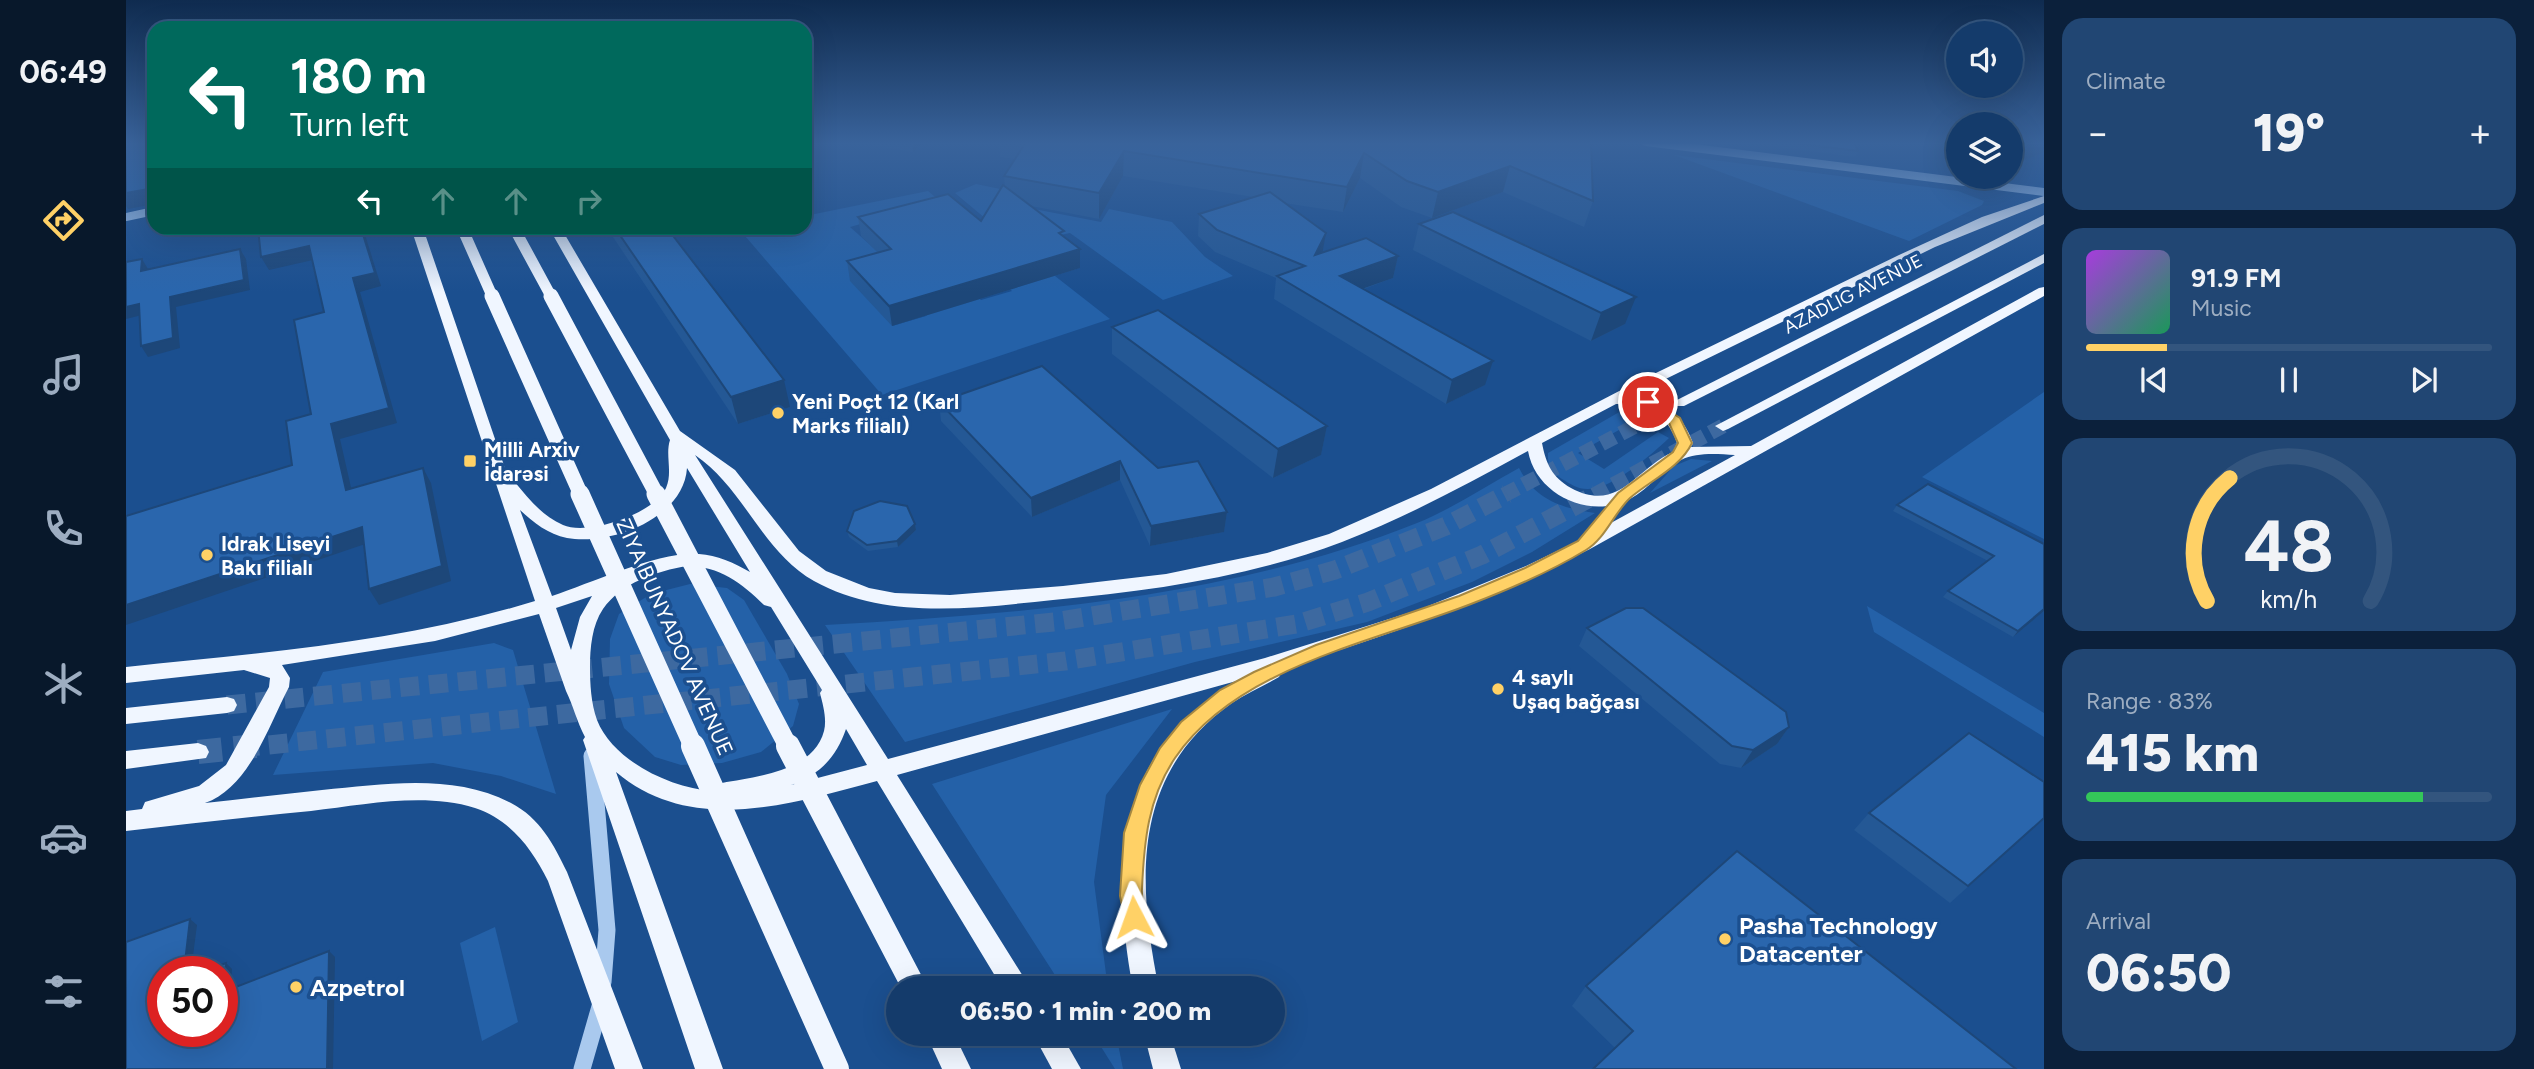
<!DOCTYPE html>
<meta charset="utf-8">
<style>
:root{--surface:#143b6b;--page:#214673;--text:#f1f3f6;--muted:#9dadc1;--line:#33557e;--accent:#ffd166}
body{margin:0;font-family:Figtree,sans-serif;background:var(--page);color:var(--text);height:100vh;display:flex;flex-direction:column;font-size:26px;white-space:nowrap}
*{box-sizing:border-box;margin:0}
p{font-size:23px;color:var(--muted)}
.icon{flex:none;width:38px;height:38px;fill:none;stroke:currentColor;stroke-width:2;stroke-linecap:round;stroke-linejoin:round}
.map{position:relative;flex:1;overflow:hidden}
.side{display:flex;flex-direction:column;gap:18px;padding:18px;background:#0b203b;width:490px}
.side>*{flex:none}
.banner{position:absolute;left:21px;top:21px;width:665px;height:214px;border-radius:21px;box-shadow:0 7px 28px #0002,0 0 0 2px var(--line);background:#00695c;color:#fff;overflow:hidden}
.tools{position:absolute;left:1820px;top:21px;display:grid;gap:14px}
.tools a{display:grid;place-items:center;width:77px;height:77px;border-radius:50%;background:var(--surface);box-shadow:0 7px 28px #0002,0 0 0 2px var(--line);font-size:35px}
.speed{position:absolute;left:21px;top:956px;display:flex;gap:14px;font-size:35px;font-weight:700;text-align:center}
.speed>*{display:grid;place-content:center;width:91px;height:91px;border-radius:50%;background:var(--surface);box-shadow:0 7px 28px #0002,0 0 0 2px var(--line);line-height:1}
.speed .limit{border:10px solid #d22;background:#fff;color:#111}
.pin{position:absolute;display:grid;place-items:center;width:60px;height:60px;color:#fff;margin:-30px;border:4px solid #fff;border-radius:50%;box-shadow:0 2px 7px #0007}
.me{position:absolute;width:77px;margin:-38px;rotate:356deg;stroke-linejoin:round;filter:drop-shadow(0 0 5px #0008)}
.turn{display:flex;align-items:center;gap:24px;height:147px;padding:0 28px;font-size:32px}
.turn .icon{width:91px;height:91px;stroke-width:2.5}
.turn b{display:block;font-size:49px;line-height:60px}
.lanes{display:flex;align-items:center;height:66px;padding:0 28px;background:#0003;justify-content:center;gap:35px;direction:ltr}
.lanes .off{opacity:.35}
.big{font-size:52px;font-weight:800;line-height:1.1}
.side .widget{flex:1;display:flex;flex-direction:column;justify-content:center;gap:10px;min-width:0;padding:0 24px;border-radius:21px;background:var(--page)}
.side .dial{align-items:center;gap:0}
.dial svg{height:182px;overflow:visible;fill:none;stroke:var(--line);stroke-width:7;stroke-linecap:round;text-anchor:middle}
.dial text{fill:var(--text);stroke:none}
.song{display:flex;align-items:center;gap:21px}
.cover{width:84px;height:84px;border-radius:10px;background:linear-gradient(135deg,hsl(280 70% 55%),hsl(150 70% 35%))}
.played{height:7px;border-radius:4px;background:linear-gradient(90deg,var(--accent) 20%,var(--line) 20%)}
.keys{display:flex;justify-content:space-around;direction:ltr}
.heat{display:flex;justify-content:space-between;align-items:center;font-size:38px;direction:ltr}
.charge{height:10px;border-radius:5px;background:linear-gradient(90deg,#34c759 83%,var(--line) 0)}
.trip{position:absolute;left:760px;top:976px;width:399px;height:70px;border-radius:35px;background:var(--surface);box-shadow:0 7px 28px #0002,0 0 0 2px var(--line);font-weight:800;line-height:70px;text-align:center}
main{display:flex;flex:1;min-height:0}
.dock{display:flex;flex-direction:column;width:126px;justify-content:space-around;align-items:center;background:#08182b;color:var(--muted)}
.dock .icon{width:49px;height:49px}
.dock .active{color:var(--accent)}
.dock b{font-size:32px;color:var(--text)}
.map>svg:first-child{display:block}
</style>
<main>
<nav class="dock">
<b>06:49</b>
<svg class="icon active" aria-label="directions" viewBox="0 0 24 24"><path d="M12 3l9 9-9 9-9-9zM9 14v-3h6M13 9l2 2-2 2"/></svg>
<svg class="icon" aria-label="music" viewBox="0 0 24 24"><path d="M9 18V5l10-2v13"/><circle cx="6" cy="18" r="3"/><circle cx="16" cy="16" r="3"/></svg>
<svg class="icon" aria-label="phone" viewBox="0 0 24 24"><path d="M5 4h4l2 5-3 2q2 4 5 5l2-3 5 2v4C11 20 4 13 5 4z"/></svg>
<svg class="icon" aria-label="climate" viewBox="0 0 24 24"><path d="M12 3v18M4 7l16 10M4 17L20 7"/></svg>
<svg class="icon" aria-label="car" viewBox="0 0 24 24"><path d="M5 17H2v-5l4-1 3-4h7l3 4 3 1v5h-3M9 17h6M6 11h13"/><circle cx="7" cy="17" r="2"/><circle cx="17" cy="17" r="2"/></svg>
<svg class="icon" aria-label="filters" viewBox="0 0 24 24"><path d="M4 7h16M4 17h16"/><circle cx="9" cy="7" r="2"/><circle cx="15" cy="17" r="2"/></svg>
</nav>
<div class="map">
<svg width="1918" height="1069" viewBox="0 0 1918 1069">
<rect width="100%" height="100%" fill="#1b4f8f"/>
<!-- green -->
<g fill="#2461a8">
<path d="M1548 155 1832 191 1858 201 1856 205 1783 241Z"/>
<path d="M850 184 884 191 877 203 975 222 983 209 1046 222 1079 257 1107 276 1037 300 944 233 890 244 829 193Z"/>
<path d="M802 191 814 201 724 227 751 251 793 240 766 326 800 316 835 283 855 300 886 291 868 274 929 276 984 319 756 395 613 229 679 228V216Z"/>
<path d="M1918 392V539L1796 477Z"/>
<path d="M1509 403 1525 412 1452 453 1478 469 1532 432 1543 438C1526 454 1486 490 1461 489 1452 489 1444 484 1436 479 1426 473 1421 465 1422 453Z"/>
<path d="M1565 459 1586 461 1524 493 1548 466Z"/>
<path d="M1393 468C1409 500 1436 508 1469 513L1406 552 1346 582 1241 622 1069 662 779 742 699 625C899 614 1103 598 1291 523 1326 509 1360 486 1393 468Z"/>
<path d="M564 584 601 588 618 600 661 674 673 704 667 726 635 752 596 763 555 765 529 757 498 728 483 684 484 639 493 614 525 594Z"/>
<path d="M1741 606 1918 713V737L1748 632Z"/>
<path d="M368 643 387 650 430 794 375 776 307 763 147 775 197 672Z"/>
<path d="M1046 709 980 795 968 882 982 989H938L806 784Z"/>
<path d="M369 927 392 1022 356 1041 334 943Z"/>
<path d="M967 1034H990L997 1069H989Z"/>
</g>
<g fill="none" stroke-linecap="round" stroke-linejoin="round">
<!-- major-tunnel-far2 -->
<g stroke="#3d69a0" stroke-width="15" stroke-dasharray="15 7" stroke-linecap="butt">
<path d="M1378 495 1553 403"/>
<path d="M1468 495 1597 426"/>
</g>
<!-- major-tunnel-far1 -->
<g stroke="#3d69a0" stroke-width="19" stroke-dasharray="19 10" stroke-linecap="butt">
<path d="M101 705 928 622 1148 587 1209 570 1320 526 1381 494"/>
<path d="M114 748 939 661 1171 624 1242 602 1356 555 1471 494"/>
</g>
<!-- major-tunnel -->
<path stroke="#3d69a0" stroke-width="24" stroke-dasharray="24 12" stroke-linecap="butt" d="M72 752 130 746"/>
<!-- minor-far1 -->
<g stroke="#a9c9ee" stroke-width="8">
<path d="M1520 142 1918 192"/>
<path d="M0 217 28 211"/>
</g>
<!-- minor -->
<g stroke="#a9c9ee" stroke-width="17">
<path d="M466 756 481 930 477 982"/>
<path d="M456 1069 475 1003"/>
</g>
<!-- major -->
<g fill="#f0f6ff" fill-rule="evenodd">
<path d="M1918 196V203L1809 247 1507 395C1537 398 1557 415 1567 443L1565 447 1625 446 1913 288 1918 287V296L1464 549C1364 599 1261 636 1154 669L1156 672 1153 677C1138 686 1121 693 1106 703 1005 774 1011 881 1033 989H1007C984 864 989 748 1114 680L771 775 905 989H877L751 781C665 804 566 836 490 772L597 1069H569L457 740 459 737C451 722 447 705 440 691L413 614 309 641 156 665 164 678 163 687C143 725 123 788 79 803 118 799 157 794 196 790 259 784 327 773 385 803 414 818 428 845 441 872L517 1069H489L422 881C406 849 385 820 349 808 298 792 237 805 185 811 123 817 62 824 0 831V811L16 809 19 802 73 786 100 765 143 687 144 678 118 670 0 683V667C137 653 276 642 409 601L285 228H297L383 480 388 481C402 498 416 516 437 525 462 536 528 514 540 488 547 472 539 455 544 440L423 228H435L554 431 609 470 673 551 700 571 743 588 769 593 824 595 937 586 1040 574 1141 553 1203 534 1305 489 1499 388 1773 255 1856 217ZM1490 404C1520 404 1541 413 1551 443L1547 452C1510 468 1493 514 1445 488 1426 477 1420 464 1416 443ZM1402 451C1410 495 1464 520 1504 499 1523 489 1536 469 1555 460 1571 452 1591 454 1609 455L1452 541 1400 566 1295 609 1139 658 762 759 569 455C618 488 636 552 688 581 760 621 849 608 927 600 1025 591 1124 577 1216 542 1281 517 1341 484 1402 451ZM561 468 624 572C608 563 591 555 573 554 533 551 466 583 426 596L394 510C408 523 422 534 441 538 485 546 558 518 561 468ZM561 566C593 566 616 583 638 605L645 607 696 690 694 693C697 705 701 719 698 731 688 771 630 777 596 783L588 785 586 791C545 788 487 761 471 720 465 703 464 684 464 667 464 648 466 625 477 609 495 583 531 571 561 566ZM466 596 454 617 445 650 430 608ZM720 729 741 765 665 785C693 775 710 758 720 729Z"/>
<path d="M1918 215V224L1558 406H1548L1545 403Z"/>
<path d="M1918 254V263L1602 429 1597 431 1589 426Z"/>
<path d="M101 697 108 699 111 705 108 711 101 713 0 724V708Z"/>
<path d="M72 743 80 746 83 752 80 758 0 769V751Z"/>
<path d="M800 1034H828L845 1069H816Z"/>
<path d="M907 1034H935L955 1069H926Z"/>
<path d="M1018 1034H1044L1055 1069H1027Z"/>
</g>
<!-- major-bridge-far3 -->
<g stroke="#f0f6ff" stroke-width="11">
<path d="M336 228 367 298"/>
<path d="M388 228 426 298"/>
</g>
<!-- major-bridge-far2 -->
<g stroke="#f0f6ff" stroke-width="15">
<path d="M366 296 455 495"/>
<path d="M425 296 531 495"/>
</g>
<!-- major-bridge-far1 -->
<g stroke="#f0f6ff" stroke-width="19">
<path d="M454 494 568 748"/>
<path d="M530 494 663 748"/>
</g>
<!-- major-bridge -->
<g stroke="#f0f6ff" stroke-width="24">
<path d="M567 746 711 1069"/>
<path d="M662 746 789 989"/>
</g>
</g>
<!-- wall -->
<g fill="#245895">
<path d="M748 142H799L787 152 749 146Z"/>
<path d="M873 142H1465L1467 201 1458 227 1377 192 1306 218 1275 207 1234 178 1217 212 1158 203 1196 253 1272 256 1267 278 1238 289 1359 385 1320 404 1148 299 1150 278 1089 252 1072 236 1073 214 1127 197 997 176 973 219 905 206 938 237 954 268 766 326 724 281 721 261 752 253 735 236 732 217 855 221 879 187 878 176 889 159 874 157Z"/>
<path d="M1613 142H1728L1732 151 1729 157Z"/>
<path d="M1885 142H1918V152L1890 164 1885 162Z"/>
<path d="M1293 224 1499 324 1465 341 1287 250Z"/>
<path d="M481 228H541L664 407 612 424Z"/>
<path d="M986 327 1201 426 1195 455 1147 478 986 354Z"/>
<path d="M813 402 1032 468 1101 512 1098 532 1024 546 994 480 906 517 815 421Z"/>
<path d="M1771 505 1918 544V611L1887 637 1817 597 1822 591 1862 561 1767 511Z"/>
<path d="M789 524 790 530 772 547 742 551 723 537 721 531Z"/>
<path d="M1461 628 1663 727 1651 744 1615 768 1594 764 1453 646Z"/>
<path d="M1743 813 1918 818 1824 903 1728 830Z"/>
<path d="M1460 986 1890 1069 1489 1048 1446 1006Z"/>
</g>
<!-- shaded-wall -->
<g fill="#1d4779">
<path d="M787 142H799L787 152Z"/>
<path d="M1910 142H1918V152L1890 164 1901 146Z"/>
<path d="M998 151 997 176 973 219V193Z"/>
<path d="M1238 153 1234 178 1217 212 1221 187Z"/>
<path d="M1384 166 1377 192 1306 218 1312 192Z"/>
<path d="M28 188V204L2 209 0 206V193Z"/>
<path d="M235 228H237L255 286 234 292 271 423 214 439 229 505 220 490 205 424Z"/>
<path d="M1200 233 1196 255H1189Z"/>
<path d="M183 246 191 259 143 270 135 257Z"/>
<path d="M114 249 120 259 124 290 50 307 54 348 22 357 15 346 44 297Z"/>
<path d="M954 249V268L766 326 763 306Z"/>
<path d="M1272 256 1267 278 1210 298 1214 276Z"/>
<path d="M16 259 22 269V281L15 271Z"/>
<path d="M1510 297 1499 324 1465 341 1475 313Z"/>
<path d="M13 304 20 314 0 319V307Z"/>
<path d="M1367 361 1359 385 1320 404 1326 380Z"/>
<path d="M658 380 664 407 612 424 605 397Z"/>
<path d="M1201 426 1195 455 1147 478 1152 449Z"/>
<path d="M994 461V480L906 517 905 498Z"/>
<path d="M297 468 305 483 325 581 253 605 243 589Z"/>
<path d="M1101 512 1098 532 1024 546 1025 526Z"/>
<path d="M789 524 790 530 772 547 771 541Z"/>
<path d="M236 527 245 542 0 625V605Z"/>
<path d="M1918 609V611L1887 637 1892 631Z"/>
<path d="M1663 727 1651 744 1615 768 1627 750Z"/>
<path d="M64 919 71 925 65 971H58Z"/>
<path d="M203 951 209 957 207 1069H201Z"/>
<path d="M100 963 106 969 104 998 97 992Z"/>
</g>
<!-- building -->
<g fill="#2a66ad" stroke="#1d4779" stroke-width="2">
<path d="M0 142H28V188L0 193Z"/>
<path d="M900 142H1465L1467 201 1384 166 1312 192 1281 181 1238 153 1221 187 998 151 973 193 878 176Z"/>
<path d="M1660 142H1728L1732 151Z"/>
<path d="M1890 142H1910L1901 146Z"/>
<path d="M877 185 938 231 933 233 954 249 763 306 721 261 765 249 732 217 822 194 855 221Z"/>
<path d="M1144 192 1200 233 1189 255 1240 238 1272 256 1214 276 1367 361 1326 380 1151 276 1179 266 1091 230 1073 214Z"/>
<path d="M1327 212 1510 297 1475 313 1293 224Z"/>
<path d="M132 228H235L249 273 227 278 263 408 205 424 220 490 297 468 316 566 243 589 236 527 0 605V516L166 465 160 421 185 414 168 320 198 312 183 246 135 257Z"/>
<path d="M489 228H541L658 380 605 397Z"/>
<path d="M114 249 118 280 44 297 47 338 15 346 13 304 0 307V262L16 259 15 271Z"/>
<path d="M1032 310 1201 426 1152 449 986 327Z"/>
<path d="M916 366 1032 468 1072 461 1101 512 1025 526 994 461 905 498 813 402Z"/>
<path d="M1802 484 1918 544V609L1892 631 1822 591 1868 556 1771 505Z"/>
<path d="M754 501 781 506 789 524 771 541 741 545 721 531 728 511Z"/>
<path d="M1500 608H1517L1660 712 1663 727 1627 750 1606 746 1461 628Z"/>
<path d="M1843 733 1918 782V818L1842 886 1743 813Z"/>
<path d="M1611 851 1890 1069H1467L1507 1031 1460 986Z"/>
<path d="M64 919 58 971H37V1031H96V971H79L100 963 97 992 203 951 201 1069H0V942Z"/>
</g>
<!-- sky -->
<linearGradient id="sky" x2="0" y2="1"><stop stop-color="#0f2b4f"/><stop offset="0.49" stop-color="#39639b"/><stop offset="1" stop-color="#39639b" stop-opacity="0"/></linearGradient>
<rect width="1918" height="292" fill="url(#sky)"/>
<!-- route -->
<path fill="#ffd166" stroke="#a68842" stroke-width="2" d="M1522 398 1554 418 1566 443C1554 468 1525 480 1504 498 1488 513 1479 539 1460 550 1424 572 1384 589 1345 604 1248 642 1111 667 1049 758 1022 798 1018 842 1016 889 1015 901 1021 913 1016 925L1008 928 1000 925 994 896 998 833 1014 785 1034 748 1055 722 1094 690 1128 672 1190 645 1333 596 1399 568 1452 541 1492 493 1547 452 1552 443 1543 423 1517 405V399Z"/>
<!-- markers -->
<g fill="#ffd166" stroke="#1b4f8f" stroke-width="2.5">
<circle cx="652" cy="413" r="7"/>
<rect x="337" y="454" width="14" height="14" rx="3.5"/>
<circle cx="81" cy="555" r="7"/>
<circle cx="1372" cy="689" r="7"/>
<circle cx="1599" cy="939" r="7"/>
<circle cx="170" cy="987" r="7"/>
</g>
<g text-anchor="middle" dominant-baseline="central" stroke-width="7" stroke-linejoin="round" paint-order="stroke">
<!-- far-street labels -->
<g font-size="18" fill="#fff" stroke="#1b4f8f">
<text transform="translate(1727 294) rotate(-27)">AZADLIG AVENUE</text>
</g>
<!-- poi labels -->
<g font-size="21" font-weight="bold" fill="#fff" stroke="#1b4f8f" text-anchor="start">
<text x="666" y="401">Yeni Poçt 12 (Karl<tspan x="666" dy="24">Marks filialı)</tspan></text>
<text x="358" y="449">Milli Arxiv<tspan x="358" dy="24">İdarəsi</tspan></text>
<text x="95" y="543">Idrak Liseyi<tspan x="95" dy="24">Bakı filialı</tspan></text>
<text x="1386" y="677">4 saylı<tspan x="1386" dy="24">Uşaq bağçası</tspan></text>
</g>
<!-- street labels -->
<g font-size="21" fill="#fff" stroke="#1b4f8f">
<text transform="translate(549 637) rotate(66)">ZIYA BUNYADOV AVENUE</text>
</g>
<!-- near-poi labels -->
<g font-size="24" font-weight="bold" fill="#fff" stroke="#1b4f8f" text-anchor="start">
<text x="1613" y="925">Pasha Technology<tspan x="1613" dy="28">Datacenter</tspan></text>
<text x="184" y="987">Azpetrol</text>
</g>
</g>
</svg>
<div class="tools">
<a><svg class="icon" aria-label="sound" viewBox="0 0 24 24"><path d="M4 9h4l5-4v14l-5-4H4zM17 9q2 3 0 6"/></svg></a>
<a><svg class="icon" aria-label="layers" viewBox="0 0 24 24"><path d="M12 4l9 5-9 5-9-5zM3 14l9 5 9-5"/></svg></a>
</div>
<div class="speed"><div class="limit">50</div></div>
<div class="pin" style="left:1522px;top:402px;background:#d93025"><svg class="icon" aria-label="arrive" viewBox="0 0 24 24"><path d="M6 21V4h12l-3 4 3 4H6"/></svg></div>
<svg class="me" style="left:1008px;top:917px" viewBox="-20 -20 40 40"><path d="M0-17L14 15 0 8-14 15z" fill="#ffd166" stroke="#fff" stroke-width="4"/></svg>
<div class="trip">06:50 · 1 min · 200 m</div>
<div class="banner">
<div class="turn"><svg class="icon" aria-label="left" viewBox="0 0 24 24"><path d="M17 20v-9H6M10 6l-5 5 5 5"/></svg><div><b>180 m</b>Turn left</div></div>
<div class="lanes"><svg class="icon" aria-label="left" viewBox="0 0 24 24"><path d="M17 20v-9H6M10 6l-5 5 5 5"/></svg><svg class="icon off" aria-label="ahead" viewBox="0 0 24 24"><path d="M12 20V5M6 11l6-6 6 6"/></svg><svg class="icon off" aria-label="ahead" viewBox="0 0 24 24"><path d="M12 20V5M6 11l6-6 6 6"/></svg><svg class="icon off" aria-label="right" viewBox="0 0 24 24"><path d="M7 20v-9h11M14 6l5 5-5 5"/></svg></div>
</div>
</div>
<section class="side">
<div class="widget"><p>Climate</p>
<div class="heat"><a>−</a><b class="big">19°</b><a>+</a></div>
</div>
<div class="widget">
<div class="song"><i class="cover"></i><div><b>91.9 FM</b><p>Music</p></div></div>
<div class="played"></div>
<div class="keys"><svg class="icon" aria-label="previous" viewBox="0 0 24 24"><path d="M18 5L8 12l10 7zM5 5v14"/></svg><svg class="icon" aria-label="pause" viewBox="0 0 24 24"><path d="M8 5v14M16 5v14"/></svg><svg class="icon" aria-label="next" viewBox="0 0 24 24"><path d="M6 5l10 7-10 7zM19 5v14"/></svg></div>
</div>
<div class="widget dial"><svg viewBox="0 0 100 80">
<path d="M14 69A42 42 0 1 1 86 69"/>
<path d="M14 69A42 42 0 0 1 24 15" stroke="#ffd166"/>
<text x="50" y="56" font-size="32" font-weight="700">48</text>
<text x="50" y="72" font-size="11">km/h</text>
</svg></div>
<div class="widget"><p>Range · 83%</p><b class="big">415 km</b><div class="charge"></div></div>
<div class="widget"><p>Arrival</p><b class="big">06:50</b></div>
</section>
</main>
